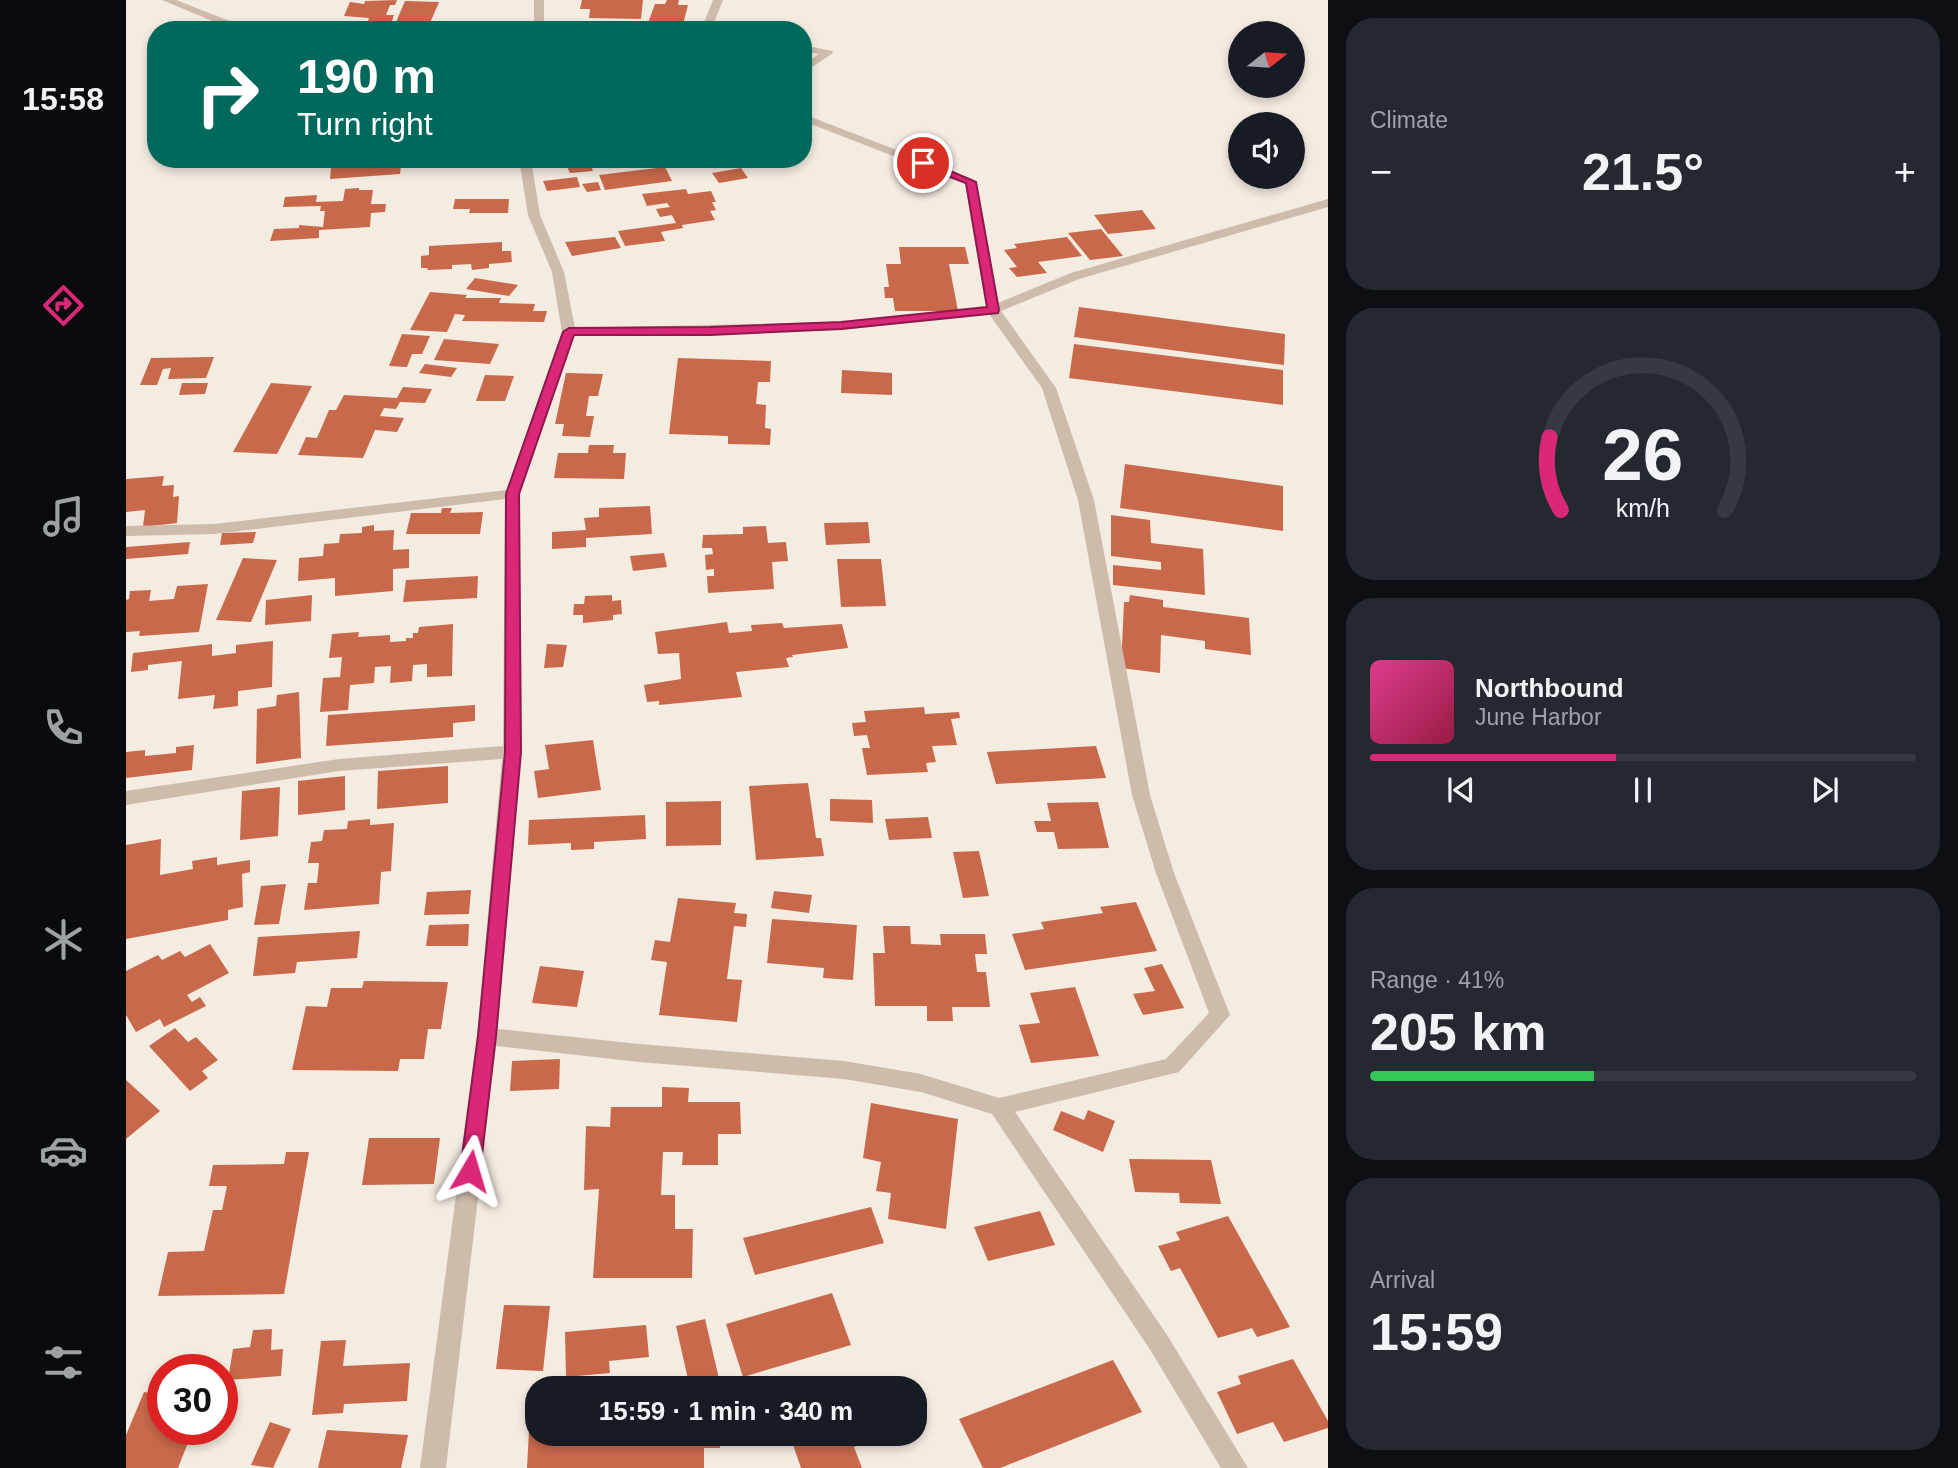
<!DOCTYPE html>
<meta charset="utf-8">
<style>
:root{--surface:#171b24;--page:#242831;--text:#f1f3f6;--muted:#9ea1a6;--line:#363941;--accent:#db2777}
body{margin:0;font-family:Arial,sans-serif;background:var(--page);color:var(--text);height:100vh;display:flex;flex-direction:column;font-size:26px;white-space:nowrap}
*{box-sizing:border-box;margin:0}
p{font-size:23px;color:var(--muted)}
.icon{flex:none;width:38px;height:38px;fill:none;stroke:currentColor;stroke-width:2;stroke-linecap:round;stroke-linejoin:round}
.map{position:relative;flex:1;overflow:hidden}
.drawer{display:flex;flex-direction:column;gap:18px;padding:18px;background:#0d0f14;width:630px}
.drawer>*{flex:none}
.guide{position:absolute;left:21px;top:21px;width:665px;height:147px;border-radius:28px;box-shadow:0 4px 10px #0003;background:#00695c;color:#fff;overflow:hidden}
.needle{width:46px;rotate:73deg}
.tools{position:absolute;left:1102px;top:21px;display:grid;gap:14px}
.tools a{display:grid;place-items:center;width:77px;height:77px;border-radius:50%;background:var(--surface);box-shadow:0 4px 10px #0003;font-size:35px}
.speed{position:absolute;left:21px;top:1354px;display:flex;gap:14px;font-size:35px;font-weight:700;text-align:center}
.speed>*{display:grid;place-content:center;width:91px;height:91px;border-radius:50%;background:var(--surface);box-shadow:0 4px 10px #0003;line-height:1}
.speed .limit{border:10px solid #d22;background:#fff;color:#111}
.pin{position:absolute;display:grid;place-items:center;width:60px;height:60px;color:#fff;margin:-30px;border:4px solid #fff;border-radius:50%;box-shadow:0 2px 7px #0007}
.me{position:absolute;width:77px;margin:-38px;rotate:7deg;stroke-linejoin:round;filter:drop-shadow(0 0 5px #0008)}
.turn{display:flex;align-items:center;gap:24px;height:147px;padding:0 35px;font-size:32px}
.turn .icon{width:91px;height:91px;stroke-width:2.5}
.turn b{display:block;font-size:49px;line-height:60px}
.big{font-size:52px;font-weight:800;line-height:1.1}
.drawer .card{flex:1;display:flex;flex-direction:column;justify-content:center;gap:10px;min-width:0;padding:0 24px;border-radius:28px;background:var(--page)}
.drawer .dial{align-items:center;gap:0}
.dial svg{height:182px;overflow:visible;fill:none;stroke:var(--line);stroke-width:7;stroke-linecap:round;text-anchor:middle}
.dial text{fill:var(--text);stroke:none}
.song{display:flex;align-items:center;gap:21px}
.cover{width:84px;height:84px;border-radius:10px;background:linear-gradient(135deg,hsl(330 70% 55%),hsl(340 70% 35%))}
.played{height:7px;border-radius:4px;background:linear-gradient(90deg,var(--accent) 45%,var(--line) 45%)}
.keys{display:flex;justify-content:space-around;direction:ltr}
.heat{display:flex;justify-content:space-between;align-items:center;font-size:38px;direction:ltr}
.charge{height:10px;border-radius:5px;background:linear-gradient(90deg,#34c759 41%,var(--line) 0)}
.trip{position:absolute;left:399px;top:1376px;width:402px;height:70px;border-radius:28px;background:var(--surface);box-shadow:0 4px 10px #0003;font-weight:800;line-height:70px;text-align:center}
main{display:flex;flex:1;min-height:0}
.dock{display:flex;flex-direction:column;width:126px;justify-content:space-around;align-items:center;background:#090b0e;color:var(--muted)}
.dock .icon{width:49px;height:49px}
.dock .current{color:var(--accent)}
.dock b{font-size:32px;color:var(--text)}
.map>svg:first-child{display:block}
</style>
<main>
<nav class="dock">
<b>15:58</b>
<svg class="icon current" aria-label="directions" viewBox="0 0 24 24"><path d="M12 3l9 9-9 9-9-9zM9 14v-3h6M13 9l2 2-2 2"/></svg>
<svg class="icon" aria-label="music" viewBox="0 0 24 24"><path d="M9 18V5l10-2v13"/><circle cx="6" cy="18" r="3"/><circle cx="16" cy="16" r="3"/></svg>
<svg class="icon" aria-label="phone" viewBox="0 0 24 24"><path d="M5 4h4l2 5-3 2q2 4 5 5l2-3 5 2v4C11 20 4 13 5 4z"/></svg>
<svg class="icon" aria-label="climate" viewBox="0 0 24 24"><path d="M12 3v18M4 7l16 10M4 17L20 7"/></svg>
<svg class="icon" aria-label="car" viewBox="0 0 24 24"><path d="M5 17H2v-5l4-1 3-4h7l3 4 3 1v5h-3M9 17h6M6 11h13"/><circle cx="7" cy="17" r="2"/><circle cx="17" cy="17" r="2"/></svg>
<svg class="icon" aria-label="filters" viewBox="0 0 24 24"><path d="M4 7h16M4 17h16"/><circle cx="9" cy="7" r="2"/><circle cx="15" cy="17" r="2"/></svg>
</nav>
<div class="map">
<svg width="1202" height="1468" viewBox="0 0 1202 1468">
<rect width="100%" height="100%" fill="#f4ebe1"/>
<!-- building -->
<g fill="#c8694b">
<path d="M271 0 269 5H264L260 15H268L266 21H242L243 18 218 16 224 2 238 4 239 1Z"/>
<path d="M456 0H517L515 19 463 18 464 9H454Z"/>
<path d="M541 0H553L552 5H562L557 24 522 23 529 4H539Z"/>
<path d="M279 1 313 2 304 23 270 22Z"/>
<path d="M464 162 467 171 444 173 440 165Z"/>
<path d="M275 166 274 174 204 179 205 168Z"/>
<path d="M539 167 546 181 479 190 473 175Z"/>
<path d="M615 168 622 178 593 183 586 173Z"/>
<path d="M451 177 454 187 421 191 417 181Z"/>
<path d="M472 182 475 190 461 192 456 184Z"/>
<path d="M233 188V190H247L245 204H260L259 212 245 213 244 227 193 230V238L144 241 148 229 173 228V225L197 227 199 211H194L195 206 157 207 159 197 191 195 190 202 217 201 219 189Z"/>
<path d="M560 189 562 194 585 191 590 202H586L590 210 584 211 589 220 556 225 557 228 535 232 539 241 499 246 492 231 550 223 546 215 534 217 530 209 544 207 541 203 521 206 516 194Z"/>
<path d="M329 199H383L382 213H343L344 209H327Z"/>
<path d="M1016 210 1030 229 982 234 968 215Z"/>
<path d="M975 229 997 256 964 260 942 233Z"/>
<path d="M489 237 495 248 446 256 439 242Z"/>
<path d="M941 237 956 256 912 262 921 273 891 277 883 268 891 267 878 250 891 248 888 244Z"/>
<path d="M376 242V251H385L386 262 363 264V268L346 270 345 264 326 265V269L301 270 302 268H295V256L303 255V246Z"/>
<path d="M773 247H839L843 264H823L832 311H769L767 298H759L758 287H763L760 264H775Z"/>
<path d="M349 278 392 285 383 296 340 289Z"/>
<path d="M304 292 341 295 339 298H375L373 303 409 304 407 311H421L418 322 336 321 339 315 329 314 321 332 284 330Z"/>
<path d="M953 307 1159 334 1158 365 948 337Z"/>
<path d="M276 334 304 336 296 354H286L281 367 263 366Z"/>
<path d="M318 339 373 344 364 364 308 360Z"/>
<path d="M948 344 1157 370V405L943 378Z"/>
<path d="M88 357 80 378 42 379 45 368 37 369 31 385H14L25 358Z"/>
<path d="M552 358 645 361 644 382H632L630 404 640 405 639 428 645 429 644 445 602 444V436L543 434Z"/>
<path d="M299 364 331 368 325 377 293 373Z"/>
<path d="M716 370 766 373V395L715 393Z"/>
<path d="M440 373 477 374 472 396H463L460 416H468L464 437 436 436 438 424H429Z"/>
<path d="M359 375 388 376 379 401H350Z"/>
<path d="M56 383H82L79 394 53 395Z"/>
<path d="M145 383 186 386 151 454 107 452Z"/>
<path d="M277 387 306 389 299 403 274 402 270 409 258 408 254 416 278 418 271 432 249 430 237 458 172 455 180 437 191 438 203 410H210L218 395 271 398Z"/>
<path d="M463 445H488L487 453H500L498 479 428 478 432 453H462Z"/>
<path d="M999 464 1157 486V531L994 508Z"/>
<path d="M38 476 36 486 48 485 47 497 53 496 51 523 17 527 19 510 0 512V479Z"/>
<path d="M524 506 526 534 460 538V547L426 549V532L460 530 458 518 473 517V508Z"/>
<path d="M316 508H326L324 513 357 512 354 534H280L285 513H315Z"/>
<path d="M985 515 1024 520 1025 543 1077 549 1079 595 987 585V565L1035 570V562L985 556Z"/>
<path d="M742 522 744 543 700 545 698 523Z"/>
<path d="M248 525V531L268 530 267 550 283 549V568L267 569V591L209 596V578L172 581 173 558 197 556 198 544 213 543 214 534 236 533V527Z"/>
<path d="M640 526 642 543 660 542 662 561 646 562 648 589 582 593 581 576H588V569L580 570 579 555 587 554 586 548H576L577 535 617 534V527Z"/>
<path d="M130 532 127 543 94 545 96 533Z"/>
<path d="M64 542 62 554 0 559V547Z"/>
<path d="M538 553 541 567 507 571 504 556Z"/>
<path d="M117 558 151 560 125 622 90 620Z"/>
<path d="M711 559H755L760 606 715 607Z"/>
<path d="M352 576 351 598 277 602 280 580Z"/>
<path d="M82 584 73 632 13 636 14 631 0 632V600L3 599 4 591 25 590 23 601 48 599 51 586Z"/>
<path d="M186 595 185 621 139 625 140 600Z"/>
<path d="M486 595V601L495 600 496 614 487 615V620L457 623V615H447L448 604H458L459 596Z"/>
<path d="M1004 595 1037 600V607L1123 618 1125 655 1079 649V641L1035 635 1034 673 995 668 998 602H1003Z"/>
<path d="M601 622 603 633 626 631 625 625 656 623 658 628 716 624 722 648 666 655 667 657 660 658 663 667 610 672 616 697 533 705V701L521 702 518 685 555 679 553 653 532 654 529 632Z"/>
<path d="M327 624 326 676 301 677V664L287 665 286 681 264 683 265 666 249 667 248 683 224 685 222 710 194 712 197 678 214 677 216 657 203 658 206 634 233 632 232 637 264 635V642L280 641V638H287V633H292L293 627Z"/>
<path d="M147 641 146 687 112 691V706L87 709 89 695 52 699 56 661 22 665V670L5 672 7 653 86 644V656L110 653V645Z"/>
<path d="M421 644 441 645 437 667 418 668Z"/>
<path d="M173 692 175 758 130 764 131 709 150 706 151 695Z"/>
<path d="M349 705V721L327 723V737L200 746 202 715Z"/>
<path d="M798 707 799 714 833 712 834 718 825 719 831 745 806 746 810 762 800 763 802 772 741 775 736 748H744L741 735 728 736 726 723 740 722 738 711Z"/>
<path d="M467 740 475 790 412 798 408 771 423 769 419 745Z"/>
<path d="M68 745 66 770 0 778V752L19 750V756L50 753V747Z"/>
<path d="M970 746 980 778 870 784 861 752Z"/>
<path d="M322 766V803L251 809 252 771Z"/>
<path d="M219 776V810L172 815V781Z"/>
<path d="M682 783 690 838H695L698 856 630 860 623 786Z"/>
<path d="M154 787 152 836 114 840 116 791Z"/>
<path d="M704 799 746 800 747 823 704 821Z"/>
<path d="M595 801V845L540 846V802Z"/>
<path d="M972 802 983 848 932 849 928 832H911L908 821H925L921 803Z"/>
<path d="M519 815 520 839 468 842V849L445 850V843L402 845 403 820Z"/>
<path d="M802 817 806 838 763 840 759 819Z"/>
<path d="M244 819V825L268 823 265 871 255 872 253 904 178 910 182 883H191L193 863H182L185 842 196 841 198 830 221 829 222 821Z"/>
<path d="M35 839 34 875 67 869 66 861 91 857V865L124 860V872L116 874 117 907 102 910V920L0 939V845Z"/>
<path d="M853 851 863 896 837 898 827 852Z"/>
<path d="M160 884 153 924 128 925 135 886Z"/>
<path d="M345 890 343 914 298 915 301 892Z"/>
<path d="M648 891 686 895 683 913 645 908Z"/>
<path d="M552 898 610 903 608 913 621 914 620 927 608 926 601 979 616 980 611 1022 533 1015 541 962 525 960 529 940 544 942Z"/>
<path d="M1010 902 1031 951 899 970 886 934 918 929 915 922 977 913 974 907Z"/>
<path d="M646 919 731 925 727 980 697 978 698 968 641 963Z"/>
<path d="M343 924 342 946H300L303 925Z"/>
<path d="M757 926H784L785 944 815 945 814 934H859L861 954H849L851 972H860L864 1007H826L827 1021H801V1006H749L747 953H759Z"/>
<path d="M234 931 231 958 171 962 169 973 127 976 132 937Z"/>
<path d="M84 944 103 973 61 995 66 1002 74 997 80 1006 38 1027 34 1019 10 1032 0 1015V971L32 955 36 960 54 951 59 957Z"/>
<path d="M1036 964 1058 1008 1017 1015 1007 994 1029 991 1018 968Z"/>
<path d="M414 966 458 971 451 1007 406 1003Z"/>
<path d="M238 981 322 982 315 1029H302L298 1059H274L272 1071 166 1070 180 1006 201 1007 205 988H236Z"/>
<path d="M949 987 973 1056 905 1063 893 1025 914 1023 904 993Z"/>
<path d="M49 1028 62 1042 70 1037 92 1060 76 1071 82 1078 64 1091 23 1046Z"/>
<path d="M434 1059 433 1089 384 1091 386 1061Z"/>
<path d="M0 1080 34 1111 0 1139Z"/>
<path d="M536 1087 563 1088 562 1102H614L615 1134H592V1165H556L557 1152H537L535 1195H549V1229H567L566 1278H467L473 1189 458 1190 460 1126 484 1127 485 1107H536Z"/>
<path d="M745 1103 832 1119 820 1229 762 1219 765 1193 750 1191 755 1162 737 1158Z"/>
<path d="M962 1110 989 1121 977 1152 927 1130 935 1111 958 1120Z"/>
<path d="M243 1138H314L308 1184 236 1185Z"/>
<path d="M160 1152H183L158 1294 32 1296 42 1252 78 1251 87 1210H96L101 1186H83L87 1165 158 1164Z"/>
<path d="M1003 1159 1085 1160 1095 1204 1054 1203 1053 1193 1009 1192Z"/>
<path d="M745 1207 758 1243 629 1275 617 1238Z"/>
<path d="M914 1211 929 1245 862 1261 848 1227Z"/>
<path d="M1102 1216 1164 1327 1131 1337 1126 1328 1092 1338 1054 1268 1045 1271 1032 1246 1054 1240 1050 1232Z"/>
<path d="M706 1293 725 1345 617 1377 600 1324Z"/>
<path d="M378 1305 424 1306 417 1371 370 1369Z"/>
<path d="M579 1319 594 1383 564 1388 550 1326Z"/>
<path d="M520 1325 523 1357 483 1361 484 1373 440 1377 439 1332Z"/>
<path d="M146 1329 145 1350 157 1349 155 1376 102 1380 107 1349 124 1347 127 1330Z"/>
<path d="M220 1340 217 1366 284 1363 281 1401 218 1404 217 1413 186 1415 195 1341Z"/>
<path d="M1167 1359 1202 1421V1428L1158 1442 1147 1422 1111 1434 1091 1392 1115 1384 1112 1376Z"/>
<path d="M987 1360 1016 1412 874 1468H857L833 1419Z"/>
<path d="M18 1392 37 1395V1430H67L52 1468H0V1435Z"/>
<path d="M144 1422 165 1429 147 1468 125 1465Z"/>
<path d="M201 1430 282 1435 275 1468H192Z"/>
<path d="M403 1430H411V1433H593L594 1448H578V1468H401Z"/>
<path d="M663 1433H746L749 1440 728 1447 736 1468H675Z"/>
</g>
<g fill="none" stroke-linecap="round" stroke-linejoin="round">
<!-- minor -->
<g fill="#cdbbac" fill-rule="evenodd">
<path d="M36 0H50L114 25 408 26V0H418V30H108Z"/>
<path d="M587 0H597L585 30H575Z"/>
<path d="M677 45 706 51 707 53 677 73V65L693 54 677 51Z"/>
<path d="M677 114 849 180 872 303 945 273 1202 199V207L953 279 875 311 930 388 968 500 1024 795 1048 873 1104 1015 1053 1072 889 1112 1041 1335 1122 1468H1095L1025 1351 866 1114 795 1092 718 1079 513 1062 370 1046 320 1468H294L351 1036 376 759 213 771 0 805V791L213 759 377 746 379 499 88 534 0 536V526L88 524 381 490 436 332 426 272 402 215 393 159H405L414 215 438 272 449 328 715 322 860 307 839 184 677 121ZM863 314 916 388 952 500 1006 795 1030 873 1083 1013 1040 1059 873 1098 795 1074 718 1061 513 1044 372 1029 395 752 394 494 448 336 715 330Z"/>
</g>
</g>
<!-- route -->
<path fill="#db2777" stroke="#8e194d" stroke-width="2" d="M793 161H801L850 182 873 310 872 313 715 329 584 335H448L393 494 395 752 370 1036 354 1171 351 1177 344 1180 337 1177 334 1171 352 1036 379 752 380 494 437 332 443 328 584 327 715 322 861 307 840 183 793 165Z"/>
</svg>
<div class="tools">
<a><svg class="needle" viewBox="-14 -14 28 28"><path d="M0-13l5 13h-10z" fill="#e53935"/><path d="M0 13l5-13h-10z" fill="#9ea1a6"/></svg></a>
<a><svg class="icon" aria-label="sound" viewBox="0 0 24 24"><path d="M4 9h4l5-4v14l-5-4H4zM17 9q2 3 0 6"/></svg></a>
</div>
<div class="speed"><div class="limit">30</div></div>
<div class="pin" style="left:797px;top:163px;background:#d93025"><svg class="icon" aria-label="arrive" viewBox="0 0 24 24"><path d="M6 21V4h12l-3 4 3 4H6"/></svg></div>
<svg class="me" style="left:344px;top:1171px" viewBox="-20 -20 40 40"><path d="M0-17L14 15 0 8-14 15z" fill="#db2777" stroke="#fff" stroke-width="4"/></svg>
<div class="trip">15:59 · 1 min · 340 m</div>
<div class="guide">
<div class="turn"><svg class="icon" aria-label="right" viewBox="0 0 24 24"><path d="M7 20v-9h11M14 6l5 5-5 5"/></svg><div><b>190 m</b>Turn right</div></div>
</div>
</div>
<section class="drawer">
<div class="card"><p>Climate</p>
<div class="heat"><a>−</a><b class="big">21.5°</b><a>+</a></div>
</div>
<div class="card dial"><svg viewBox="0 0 100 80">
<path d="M14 69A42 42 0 1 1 86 69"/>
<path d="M14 69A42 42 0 0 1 9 37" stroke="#db2777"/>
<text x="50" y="56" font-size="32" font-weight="700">26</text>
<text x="50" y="72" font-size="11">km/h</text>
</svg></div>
<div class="card">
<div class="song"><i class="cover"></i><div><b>Northbound</b><p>June Harbor</p></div></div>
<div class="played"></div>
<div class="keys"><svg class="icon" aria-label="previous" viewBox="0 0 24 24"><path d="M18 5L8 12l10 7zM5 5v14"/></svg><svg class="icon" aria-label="pause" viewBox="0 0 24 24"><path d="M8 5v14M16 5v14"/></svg><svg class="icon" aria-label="next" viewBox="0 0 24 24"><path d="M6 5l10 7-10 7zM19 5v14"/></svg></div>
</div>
<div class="card"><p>Range · 41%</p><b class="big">205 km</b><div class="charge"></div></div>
<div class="card"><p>Arrival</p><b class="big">15:59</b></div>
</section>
</main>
